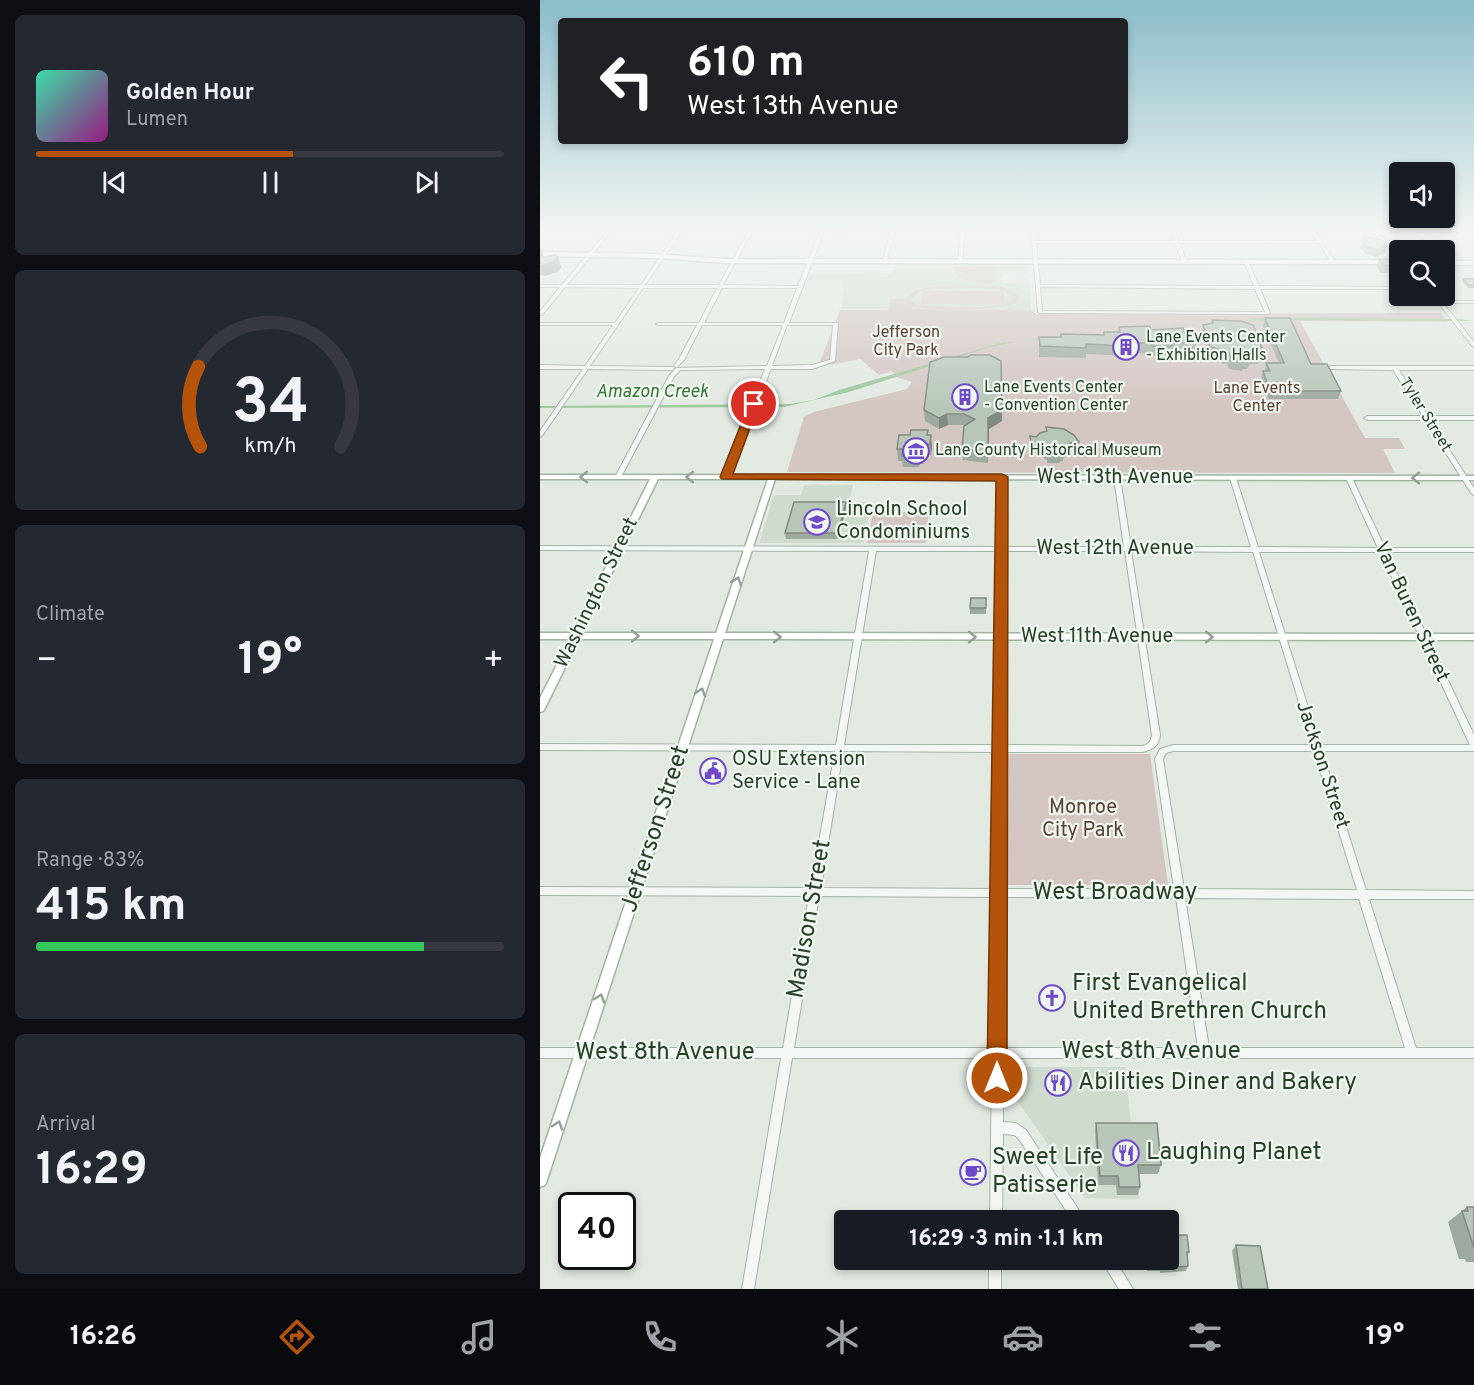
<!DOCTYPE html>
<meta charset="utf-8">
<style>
:root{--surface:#171b24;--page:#242831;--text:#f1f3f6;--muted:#9ea1a6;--line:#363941;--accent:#b45309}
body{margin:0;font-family:Overpass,sans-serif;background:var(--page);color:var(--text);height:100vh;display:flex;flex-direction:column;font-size:22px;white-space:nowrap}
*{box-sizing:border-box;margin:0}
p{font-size:20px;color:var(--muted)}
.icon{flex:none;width:33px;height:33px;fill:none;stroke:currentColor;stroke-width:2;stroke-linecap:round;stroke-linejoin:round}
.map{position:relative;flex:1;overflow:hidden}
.panel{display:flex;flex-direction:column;gap:15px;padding:15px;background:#0d0f14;width:540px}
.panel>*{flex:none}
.guide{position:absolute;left:18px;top:18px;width:570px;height:126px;border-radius:6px;box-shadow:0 3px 9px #0003;background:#202124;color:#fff;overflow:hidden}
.buttons{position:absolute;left:849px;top:162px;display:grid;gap:12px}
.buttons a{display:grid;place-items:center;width:66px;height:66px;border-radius:6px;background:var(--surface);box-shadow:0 3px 9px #0003;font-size:30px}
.speed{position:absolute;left:18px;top:1192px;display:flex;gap:12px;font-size:30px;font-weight:700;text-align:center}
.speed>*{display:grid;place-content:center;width:78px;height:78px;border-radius:50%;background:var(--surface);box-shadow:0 3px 9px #0003;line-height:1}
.speed .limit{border:3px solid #111;border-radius:9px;background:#fff;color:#111}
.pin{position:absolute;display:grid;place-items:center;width:51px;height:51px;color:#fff;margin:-26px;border:3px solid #fff;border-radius:50%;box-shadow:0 2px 6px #0007}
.me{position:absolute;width:66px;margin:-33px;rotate:0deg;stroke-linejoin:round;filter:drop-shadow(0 0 4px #0008)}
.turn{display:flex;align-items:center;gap:21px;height:126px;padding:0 30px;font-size:27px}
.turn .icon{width:78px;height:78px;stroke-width:2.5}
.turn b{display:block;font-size:42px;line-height:51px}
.big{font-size:45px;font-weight:700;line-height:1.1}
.panel .card{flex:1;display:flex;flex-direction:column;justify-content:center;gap:9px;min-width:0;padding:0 21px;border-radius:9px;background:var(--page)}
.panel .dial{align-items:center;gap:0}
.dial svg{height:156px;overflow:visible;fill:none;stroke:var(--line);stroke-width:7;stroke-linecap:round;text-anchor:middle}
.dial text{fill:var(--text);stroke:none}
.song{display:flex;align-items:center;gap:18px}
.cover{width:72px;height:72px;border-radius:9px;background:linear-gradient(135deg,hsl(160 70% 55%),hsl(310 70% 35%))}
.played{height:6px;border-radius:3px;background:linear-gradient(90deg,var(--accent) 55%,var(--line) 55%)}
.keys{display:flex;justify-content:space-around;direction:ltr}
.heat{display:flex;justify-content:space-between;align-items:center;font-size:33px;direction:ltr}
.charge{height:9px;border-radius:4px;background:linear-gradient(90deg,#34c759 83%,var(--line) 0)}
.trip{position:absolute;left:294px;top:1210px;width:345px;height:60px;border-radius:6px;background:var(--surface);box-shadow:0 3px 9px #0003;font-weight:700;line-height:60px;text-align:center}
.tab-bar{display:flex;height:96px;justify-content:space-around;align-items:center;background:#090b0e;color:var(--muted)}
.tab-bar .icon{width:42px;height:42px}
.tab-bar .active{color:var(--accent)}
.tab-bar b{font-size:27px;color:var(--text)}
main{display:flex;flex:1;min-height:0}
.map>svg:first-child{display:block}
</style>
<main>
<section class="panel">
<div class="card">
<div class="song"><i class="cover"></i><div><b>Golden Hour</b><p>Lumen</p></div></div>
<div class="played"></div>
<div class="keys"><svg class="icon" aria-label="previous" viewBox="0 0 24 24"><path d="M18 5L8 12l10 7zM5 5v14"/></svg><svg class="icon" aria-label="pause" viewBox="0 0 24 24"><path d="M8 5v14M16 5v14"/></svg><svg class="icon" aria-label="next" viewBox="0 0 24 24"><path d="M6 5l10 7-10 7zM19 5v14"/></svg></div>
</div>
<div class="card dial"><svg viewBox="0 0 100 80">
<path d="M14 69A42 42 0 1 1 86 69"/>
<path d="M14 69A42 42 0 0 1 13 28" stroke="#b45309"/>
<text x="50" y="56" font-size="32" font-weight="700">34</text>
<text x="50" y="72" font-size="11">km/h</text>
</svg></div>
<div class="card"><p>Climate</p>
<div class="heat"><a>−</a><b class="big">19°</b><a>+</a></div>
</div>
<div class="card"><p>Range · 83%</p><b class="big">415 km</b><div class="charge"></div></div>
<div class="card"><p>Arrival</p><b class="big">16:29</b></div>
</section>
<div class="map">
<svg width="934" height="1289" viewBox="0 0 934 1289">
<rect width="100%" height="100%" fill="#e1e9e1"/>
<!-- built -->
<g fill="#cfdbcf">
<path d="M355 262 488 263 489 273 462 274 461 283 490 284 491 310 302 309 304 280H266L268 275 352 273Z"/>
<path d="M264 485H313L309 502H331L324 543H219L234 495H261Z"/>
<path d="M475 1067H585L599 1199 545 1198 474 1096Z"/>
</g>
<!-- green -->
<g fill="#d3c5c2" fill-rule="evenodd">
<path d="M449 265 454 266 456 283C441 283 423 284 413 271V267Z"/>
<path d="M462 287 478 294 477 302C462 311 389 312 372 306L371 309 491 310 496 314 901 313 908 322 760 321 825 438H859L865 449H843L855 473 247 472 264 417 274 412 367 389 372 382 359 378 352 371 339 375 320 359 278 367 300 310H348L350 299H366C374 280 443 287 462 287ZM394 289C412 289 464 284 474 297 466 312 403 306 385 306L377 305 371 300 378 292Z"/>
<path d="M383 291H464V304H381Z"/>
<path d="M333 512H389L386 543H327Z"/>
<path d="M467 754H610L628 885H467Z"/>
</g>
<!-- water -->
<path fill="#9ec89d" d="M728 318 919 319 934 321 703 320 479 341 450 347 309 392 244 407 0 408V406L250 404 274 400 299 390 461 343Z"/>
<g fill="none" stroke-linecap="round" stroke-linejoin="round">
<!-- minor casing -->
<g stroke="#a6b3a7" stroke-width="2">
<g id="minor">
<path d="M0 228H4L0 231Z"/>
<path d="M70 228H74L27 285H101L140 228H144L105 285H179L210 228H214L183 285 258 286 281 228H285L249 323H298L295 361 272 369H231L188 478 186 479 183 477 225 369 140 370 134 377 81 477 78 479 75 477 129 376 136 368 227 366 243 325H162L144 360 137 367H134V369L132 370 48 369 2 436 0 437V431L43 369H0V365L45 366 73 325H0V323H75L99 288 25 287 2 315H0V311L20 287H0V285H22ZM103 288H177L159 323H118L116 324 118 325H157L139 359 133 367 50 366ZM182 288H257L244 323H164ZM247 325H293L290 360 272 365 232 366Z"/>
<path d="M351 228H355L347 261 345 262 343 261Z"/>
<path d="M421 228H425L422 261 420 262 418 261Z"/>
<path d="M491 228H495L496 241H635L630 228H634L639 241H777L769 228H773L795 262 791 263 779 243H640L646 261 644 262 642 261 635 243H496L500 285 714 286 704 261 706 260 708 261 719 286 860 287V289H720L730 313 728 314 500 313 498 312ZM500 287 715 289 725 312 502 311Z"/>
<path d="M825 228H830L847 241 875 238 884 233 881 228H885L888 233 879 239 898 249 895 250 875 240 850 243 861 250 859 253Z"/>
<path d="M893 296H897L901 301H934V303H903L934 342V346H932Z"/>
<path d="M791 366H934V370H859L888 416H934V420H890L934 488V495L931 493 885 420H827L824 418 827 416H883L853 370 789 369V367Z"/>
<path d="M462 476 465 478V547H584L574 478 577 476 580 478 591 547H711L690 478 693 476 696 478 718 547 838 548 806 478 809 476 812 478 845 548H934V552H847L934 735V751H782L826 890 934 891V899H829L876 1048H934V1058H463V1122L476 1123 486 1130 546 1221H533L478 1138 474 1135 463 1134 462 1221H450L452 1058H252L214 1289H202L241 1058H0V1048H243L269 896 0 895V887L271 888 295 751 0 750V744L296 745 329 551 0 550V546L458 547 459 478ZM336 551H458L456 745H304ZM465 551H585L612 735C611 741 609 744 603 746L464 745ZM591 551 713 552 772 745H633L620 749 615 759 634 889H463L464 752H603C613 749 619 746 620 735ZM719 552H840L930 745H780ZM303 751 456 752 454 889 281 888ZM633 751H774L817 890 644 889 623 759 626 753ZM279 896 454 897 452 1048H254ZM463 897 636 898 658 1048H463ZM645 898 819 899 865 1048H669Z"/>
<rect x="449" y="1260" width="12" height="29"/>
<path d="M561 1260H575L593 1289H579Z"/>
</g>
</g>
<!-- major casing -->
<g stroke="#a0b4a1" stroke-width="3">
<g id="major">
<path d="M0 252 115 254 186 259 860 260V264L186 263 115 258 0 256Z"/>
<rect x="904" y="261" width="30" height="4"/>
<path d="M0 475 934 476V480L235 479 185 633 934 634V640L183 639 7 1180 5 1185 0 1187V1158L174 639H39L5 708 3 711 0 712V698L30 639H0V633H33L110 479H0ZM118 479H228L176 633H42Z"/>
</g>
</g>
<!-- minor -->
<use href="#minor" fill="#f3f7f4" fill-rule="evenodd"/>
<!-- major -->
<use href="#major" fill="#fff" fill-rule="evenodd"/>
</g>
<!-- wall -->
<g fill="#9eaa9f">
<path d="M303 228 301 234H292L291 229Z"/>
<path d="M824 237 845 253 835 257 826 254 821 248Z"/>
<path d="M0 249H1L4 257 21 267 17 272 4 276 0 275Z"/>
<path d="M839 259H860V273H841L837 267Z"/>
<path d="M923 279H934V288H928L922 281Z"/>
<path d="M725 318 801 391 798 399H729L721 379 723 371H725L726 363H739L723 326Z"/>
<path d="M672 320 722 347 718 364H709L707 369H703L702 371 689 369 687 364H682L681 360 669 357 662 336 663 325 672 323Z"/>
<path d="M579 327 645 334 656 343 654 353H631L630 356H611L610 353 587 354 586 356 546 354V358L499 357V337H520L521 334 564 335V332H579Z"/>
<path d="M390 362 462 421 449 429 448 463 423 460 422 449 425 425H408L399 429 385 421 384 410Z"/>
<path d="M506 427 539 442 538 454H529L523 458V461H520V463H507V460L496 453 490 454V436L496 437 506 431Z"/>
<path d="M388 430V435L392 446 391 455 381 456 379 467H363L362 461H358L357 449 370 435Z"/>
<path d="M306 507 299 539H246L245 533Z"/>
<path d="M446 598V614H430V608Z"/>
<path d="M556 1123 621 1165 618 1174H599L600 1187 598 1195H577L576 1185H558L555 1132Z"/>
<path d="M927 1207H934V1262H926L925 1259H919L908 1222Z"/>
<path d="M628 1235 649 1252 647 1256 648 1266 646 1271 620 1273V1271H607L606 1260H628Z"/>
<path d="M696 1245 728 1289H698L692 1251Z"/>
</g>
<!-- shaded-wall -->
<g fill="#818b82">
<path d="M847 246 845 253 835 257 837 250Z"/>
<path d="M1 249 4 258 0 263V250Z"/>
<path d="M18 257 21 267 17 272 4 276 1 266Z"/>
<path d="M462 410V421L449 429 448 463V418Z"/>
<path d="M407 414 408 425 399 429V418Z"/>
<path d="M391 435 392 446 391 455 390 444Z"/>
<path d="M497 442 496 453 490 454 491 443Z"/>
<path d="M530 443 529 454 523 458V448Z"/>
<path d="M380 445 381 456 379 467V456Z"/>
<path d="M306 502V507L299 539 298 533Z"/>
</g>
<!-- building -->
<g fill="#b8c6b9" stroke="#818b82" stroke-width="1.5">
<path d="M824 237 843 240 847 246 837 250 828 247 822 241H827Z"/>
<path d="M14 255 18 257 13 262 0 266V258Z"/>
<path d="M839 259H860V266L843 265Z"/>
<path d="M923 279H934V285H929Z"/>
<path d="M725 318H750L771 364H787L801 391H730L723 371H730L726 363H744Z"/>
<path d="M672 320 701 321 713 325 722 347H717L720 353H708L710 358H704V360L691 358 689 353H683L682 350 670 347 663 325 673 323Z"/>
<path d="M610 326 611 330 643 328 645 334H653L656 343H631L632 346H612V343H587V346L546 344V348L500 346 499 337H521V334L564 335V332H580L579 327Z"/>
<path d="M431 355H450L461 361 462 410 448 418V452L422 449 424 426 435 419 424 414H407L399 418 384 410 390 362 404 357H427Z"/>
<path d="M506 427 524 429 534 435 539 442 530 443 523 448 524 450H520V452H508V449L497 442 491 443 490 436 496 437 500 433 507 431Z"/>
<path d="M371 430H388L387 435H391L390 444 380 445 379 456H362L363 449H357L359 435H370Z"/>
<path d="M254 502H306L298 533H245Z"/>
<path d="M431 598H446V608H430Z"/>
<path d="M556 1123H617L621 1165H598L600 1187H579L578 1176H560Z"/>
<path d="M927 1207H934V1248L922 1211H928Z"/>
<path d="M628 1235H647L649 1252H647L648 1266 623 1268V1266H609V1260H628Z"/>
<path d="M696 1245 720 1246 728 1289H702Z"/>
</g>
<!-- one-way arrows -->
<defs><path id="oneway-chevron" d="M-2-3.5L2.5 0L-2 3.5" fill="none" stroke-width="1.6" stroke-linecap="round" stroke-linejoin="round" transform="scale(1.5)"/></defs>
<g stroke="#94a095">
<use href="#oneway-chevron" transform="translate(44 477) rotate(180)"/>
<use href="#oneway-chevron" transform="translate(150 477) rotate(180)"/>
<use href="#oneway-chevron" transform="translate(876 478) rotate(180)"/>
<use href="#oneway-chevron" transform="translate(197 581) rotate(-71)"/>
<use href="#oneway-chevron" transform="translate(95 636)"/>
<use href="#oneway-chevron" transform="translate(237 637)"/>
<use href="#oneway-chevron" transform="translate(432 637)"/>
<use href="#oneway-chevron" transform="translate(669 637)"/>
<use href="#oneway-chevron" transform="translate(161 692) rotate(-72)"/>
<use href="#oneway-chevron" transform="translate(60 998) rotate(-72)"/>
<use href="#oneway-chevron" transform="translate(18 1125) rotate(-72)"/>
</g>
<!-- sky -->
<linearGradient id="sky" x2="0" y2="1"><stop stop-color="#8abcca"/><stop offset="0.56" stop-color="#f2f5f2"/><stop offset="1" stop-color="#f2f5f2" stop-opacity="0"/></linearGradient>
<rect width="934" height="409" fill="url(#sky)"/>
<!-- route -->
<path fill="#b45309" stroke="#753606" stroke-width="1.5" d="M214 401 219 404 193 474H462L468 477 467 1078 464 1085 457 1088 450 1085 447 1078 456 481 182 479 180 477 209 404Z"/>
<!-- icons -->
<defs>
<g id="building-ring" transform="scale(1.35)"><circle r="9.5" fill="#f0f6f0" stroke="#6f49ca" stroke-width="1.5"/><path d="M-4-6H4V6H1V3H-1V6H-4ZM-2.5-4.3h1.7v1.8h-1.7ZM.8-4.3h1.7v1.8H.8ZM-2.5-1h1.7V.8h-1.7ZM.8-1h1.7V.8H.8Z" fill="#6f49ca"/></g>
<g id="museum-ring" transform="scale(1.35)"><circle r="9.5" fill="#f0f6f0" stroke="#6f49ca" stroke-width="1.5"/><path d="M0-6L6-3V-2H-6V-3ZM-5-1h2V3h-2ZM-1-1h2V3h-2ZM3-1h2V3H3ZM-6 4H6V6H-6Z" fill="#6f49ca"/></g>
<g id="school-ring" transform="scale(1.35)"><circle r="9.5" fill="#f0f6f0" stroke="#6f49ca" stroke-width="1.5"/><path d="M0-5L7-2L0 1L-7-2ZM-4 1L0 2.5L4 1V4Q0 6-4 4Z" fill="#6f49ca"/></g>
<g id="civic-ring" transform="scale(1.35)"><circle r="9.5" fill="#f0f6f0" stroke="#6f49ca" stroke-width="1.5"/><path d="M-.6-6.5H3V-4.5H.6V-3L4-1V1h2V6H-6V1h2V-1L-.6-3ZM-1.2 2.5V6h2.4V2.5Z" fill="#6f49ca"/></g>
<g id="church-ring" transform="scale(1.35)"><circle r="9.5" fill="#f0f6f0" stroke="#6f49ca" stroke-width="1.5"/><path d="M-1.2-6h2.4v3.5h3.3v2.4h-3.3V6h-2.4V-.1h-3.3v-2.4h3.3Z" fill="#6f49ca"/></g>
<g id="restaurant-ring" transform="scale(1.35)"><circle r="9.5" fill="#f0f6f0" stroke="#6f49ca" stroke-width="1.5"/><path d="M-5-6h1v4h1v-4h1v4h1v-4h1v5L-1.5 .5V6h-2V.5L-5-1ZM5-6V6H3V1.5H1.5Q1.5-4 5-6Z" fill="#6f49ca"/></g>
<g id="cafe-ring" transform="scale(1.35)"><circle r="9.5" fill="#f0f6f0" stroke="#6f49ca" stroke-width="1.5"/><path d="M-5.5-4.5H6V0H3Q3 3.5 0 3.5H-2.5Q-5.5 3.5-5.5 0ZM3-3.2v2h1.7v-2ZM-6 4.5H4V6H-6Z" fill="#6f49ca"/></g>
</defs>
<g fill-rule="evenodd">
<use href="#building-ring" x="586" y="347"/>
<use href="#building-ring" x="425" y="397"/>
<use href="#museum-ring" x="376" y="451"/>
<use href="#school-ring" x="277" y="522"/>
<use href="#civic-ring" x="173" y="771"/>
<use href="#church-ring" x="512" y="998"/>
<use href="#restaurant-ring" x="518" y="1083"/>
<use href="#restaurant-ring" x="586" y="1153"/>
<use href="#cafe-ring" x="433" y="1172"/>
</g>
<g text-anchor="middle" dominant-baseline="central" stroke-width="4.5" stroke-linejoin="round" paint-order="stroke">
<!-- far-park labels -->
<g font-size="16" fill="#5b4037" stroke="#f0f6f0">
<text x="366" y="333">Jefferson<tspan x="366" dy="18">City Park</tspan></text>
<text x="717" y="389">Lane Events<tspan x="717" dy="18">Center</tspan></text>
</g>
<!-- far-poi labels -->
<g font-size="16" fill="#29402b" stroke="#f0f6f0" text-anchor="start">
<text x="606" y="338">Lane Events Center<tspan x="606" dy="18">- Exhibition Halls</tspan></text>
<text x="444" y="388">Lane Events Center<tspan x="444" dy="18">- Convention Center</tspan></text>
<text x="395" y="451">Lane County Historical Museum</text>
</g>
<!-- far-street labels -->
<g font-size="16" fill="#29402b" stroke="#f0f6f0">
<text transform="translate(885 415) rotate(58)">Tyler Street</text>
</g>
<!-- far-water labels -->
<g font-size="18" font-style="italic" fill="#357335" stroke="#f0f6f0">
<text x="112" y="392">Amazon Creek</text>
</g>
<!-- street labels -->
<g font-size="20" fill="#29402b" stroke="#f0f6f0">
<text x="575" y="478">West 13th Avenue</text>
<text x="575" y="549">West 12th Avenue</text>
<text transform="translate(57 593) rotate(-64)">Washington Street</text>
<text transform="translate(871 612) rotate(65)">Van Buren Street</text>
<text x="557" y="637">West 11th Avenue</text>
<text transform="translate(782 765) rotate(72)">Jackson Street</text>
</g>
<!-- poi labels -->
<g font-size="20" fill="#29402b" stroke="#f0f6f0" text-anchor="start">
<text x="296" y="510">Lincoln School<tspan x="296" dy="23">Condominiums</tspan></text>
<text x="192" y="760">OSU Extension<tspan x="192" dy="23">Service - Lane</tspan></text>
</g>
<!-- park labels -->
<g font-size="20" fill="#5b4037" stroke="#f0f6f0">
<text x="543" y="808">Monroe<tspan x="543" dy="23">City Park</tspan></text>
</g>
<!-- near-street labels -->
<g font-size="24" fill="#29402b" stroke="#f0f6f0">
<text transform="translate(116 829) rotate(-72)">Jefferson Street</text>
<text x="575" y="893">West Broadway</text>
<text transform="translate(270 919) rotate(-80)">Madison Street</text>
<text x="611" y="1052">West 8th Avenue</text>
<text x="125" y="1053">West 8th Avenue</text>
</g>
<!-- near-poi labels -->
<g font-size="24" fill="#29402b" stroke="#f0f6f0" text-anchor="start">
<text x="532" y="984">First Evangelical<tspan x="532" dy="28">United Brethren Church</tspan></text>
<text x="538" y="1083">Abilities Diner and Bakery</text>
<text x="606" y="1153">Laughing Planet</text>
<text x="452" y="1158">Sweet Life<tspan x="452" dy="28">Patisserie</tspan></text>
</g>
</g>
</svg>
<div class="buttons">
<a><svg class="icon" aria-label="sound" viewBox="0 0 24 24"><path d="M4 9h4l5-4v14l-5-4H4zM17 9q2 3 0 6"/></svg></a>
<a><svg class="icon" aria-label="search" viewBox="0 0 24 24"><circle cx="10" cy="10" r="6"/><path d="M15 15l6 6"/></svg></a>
</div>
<div class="speed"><div class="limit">40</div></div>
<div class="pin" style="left:214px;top:404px;background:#d93025"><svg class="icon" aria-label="arrive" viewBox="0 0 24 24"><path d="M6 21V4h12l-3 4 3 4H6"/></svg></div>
<svg class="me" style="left:457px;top:1078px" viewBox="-20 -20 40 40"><circle r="17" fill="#b45309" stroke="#fff" stroke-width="3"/><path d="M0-11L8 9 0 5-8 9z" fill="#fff"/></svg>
<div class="trip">16:29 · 3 min · 1.1 km</div>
<div class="guide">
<div class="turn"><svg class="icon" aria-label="left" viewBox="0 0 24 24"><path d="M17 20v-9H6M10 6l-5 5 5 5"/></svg><div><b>610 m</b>West 13th Avenue</div></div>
</div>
</div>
</main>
<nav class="tab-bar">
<b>16:26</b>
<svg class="icon active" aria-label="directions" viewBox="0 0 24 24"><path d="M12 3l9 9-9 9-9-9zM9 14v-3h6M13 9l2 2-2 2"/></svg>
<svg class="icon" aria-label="music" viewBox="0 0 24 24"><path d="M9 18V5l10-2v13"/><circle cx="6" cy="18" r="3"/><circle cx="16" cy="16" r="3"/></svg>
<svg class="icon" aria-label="phone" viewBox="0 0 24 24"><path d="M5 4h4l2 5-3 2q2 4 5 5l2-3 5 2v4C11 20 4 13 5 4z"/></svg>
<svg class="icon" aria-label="climate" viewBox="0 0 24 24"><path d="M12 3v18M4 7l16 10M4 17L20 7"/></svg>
<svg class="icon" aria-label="car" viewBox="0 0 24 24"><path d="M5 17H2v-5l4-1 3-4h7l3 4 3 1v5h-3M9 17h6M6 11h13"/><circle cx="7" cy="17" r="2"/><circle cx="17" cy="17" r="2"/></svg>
<svg class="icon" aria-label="filters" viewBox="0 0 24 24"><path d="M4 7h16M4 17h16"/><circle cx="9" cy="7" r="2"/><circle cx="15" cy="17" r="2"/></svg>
<b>19°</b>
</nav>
